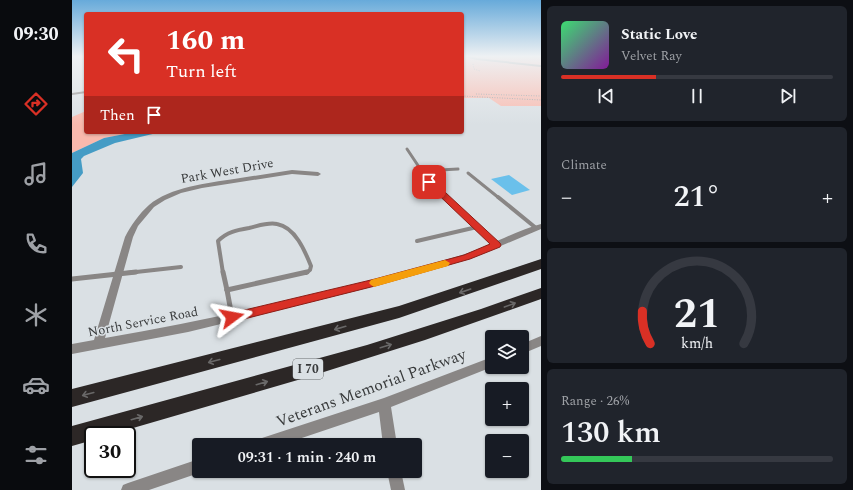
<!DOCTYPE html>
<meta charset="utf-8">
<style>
:root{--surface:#171b24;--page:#20242c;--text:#f1f3f6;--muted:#9ea1a6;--line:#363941;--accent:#d93025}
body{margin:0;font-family:Spectral,serif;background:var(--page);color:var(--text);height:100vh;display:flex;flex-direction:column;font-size:15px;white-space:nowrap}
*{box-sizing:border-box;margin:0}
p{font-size:13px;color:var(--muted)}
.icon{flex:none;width:22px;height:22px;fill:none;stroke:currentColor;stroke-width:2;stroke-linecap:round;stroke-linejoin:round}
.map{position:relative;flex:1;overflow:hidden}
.side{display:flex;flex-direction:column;gap:6px;padding:6px;background:#0d0f14;width:312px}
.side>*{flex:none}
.banner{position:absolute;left:12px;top:12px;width:380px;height:122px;border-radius:4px;box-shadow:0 1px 3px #0004;background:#d93025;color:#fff;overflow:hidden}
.controls{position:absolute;left:413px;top:330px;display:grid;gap:8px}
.controls a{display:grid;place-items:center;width:44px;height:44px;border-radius:4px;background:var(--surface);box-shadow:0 1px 3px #0004;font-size:20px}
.speed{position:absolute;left:12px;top:426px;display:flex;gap:8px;font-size:20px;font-weight:700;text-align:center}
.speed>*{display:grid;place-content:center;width:52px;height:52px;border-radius:50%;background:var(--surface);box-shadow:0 1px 3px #0004;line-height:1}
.speed .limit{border:2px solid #111;border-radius:6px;background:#fff;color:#111}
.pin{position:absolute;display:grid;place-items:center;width:34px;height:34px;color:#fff;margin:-17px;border-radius:8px;box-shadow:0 2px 6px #0006}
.me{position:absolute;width:44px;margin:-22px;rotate:77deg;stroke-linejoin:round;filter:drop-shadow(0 0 3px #0008)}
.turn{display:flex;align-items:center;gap:14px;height:84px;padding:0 16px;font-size:18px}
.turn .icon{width:52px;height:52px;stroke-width:2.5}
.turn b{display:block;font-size:28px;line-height:34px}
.then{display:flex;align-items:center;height:38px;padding:0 16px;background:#0003;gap:8px;font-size:15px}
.big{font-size:30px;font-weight:600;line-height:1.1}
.side .tile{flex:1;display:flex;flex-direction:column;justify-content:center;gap:6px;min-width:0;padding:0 14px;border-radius:6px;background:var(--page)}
.side .dial{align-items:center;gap:0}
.dial svg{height:104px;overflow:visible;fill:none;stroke:var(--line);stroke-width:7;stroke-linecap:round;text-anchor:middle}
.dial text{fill:var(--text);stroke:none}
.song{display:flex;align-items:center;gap:12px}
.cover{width:48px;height:48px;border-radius:6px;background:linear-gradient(135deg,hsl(140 70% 55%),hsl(290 70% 35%))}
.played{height:4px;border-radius:2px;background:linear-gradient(90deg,var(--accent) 35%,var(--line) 35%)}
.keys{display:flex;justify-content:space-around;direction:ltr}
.heat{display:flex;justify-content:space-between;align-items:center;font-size:22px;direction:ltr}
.charge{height:6px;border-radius:3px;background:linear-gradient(90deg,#34c759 26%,var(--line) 0)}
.trip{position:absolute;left:120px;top:438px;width:230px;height:40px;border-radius:4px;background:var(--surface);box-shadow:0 1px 3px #0004;font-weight:600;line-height:40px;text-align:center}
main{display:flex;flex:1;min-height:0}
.tab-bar{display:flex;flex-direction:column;width:72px;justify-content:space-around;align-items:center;background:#090b0e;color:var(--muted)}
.tab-bar .icon{width:28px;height:28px}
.tab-bar .current{color:var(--accent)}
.tab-bar b{font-size:18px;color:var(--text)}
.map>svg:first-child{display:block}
</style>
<main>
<nav class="tab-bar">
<b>09:30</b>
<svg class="icon current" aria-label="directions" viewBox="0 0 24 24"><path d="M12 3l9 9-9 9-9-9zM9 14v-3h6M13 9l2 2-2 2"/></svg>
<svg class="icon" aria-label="music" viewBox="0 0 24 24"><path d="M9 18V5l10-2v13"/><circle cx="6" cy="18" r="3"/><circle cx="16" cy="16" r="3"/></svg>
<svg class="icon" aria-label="phone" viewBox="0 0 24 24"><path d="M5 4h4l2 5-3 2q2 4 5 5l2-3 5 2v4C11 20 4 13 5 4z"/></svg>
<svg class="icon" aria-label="climate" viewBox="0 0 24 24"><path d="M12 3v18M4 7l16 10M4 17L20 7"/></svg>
<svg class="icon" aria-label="car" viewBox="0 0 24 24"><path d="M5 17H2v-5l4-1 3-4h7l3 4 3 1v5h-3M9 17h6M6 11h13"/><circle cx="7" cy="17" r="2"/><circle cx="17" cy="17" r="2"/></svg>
<svg class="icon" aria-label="filters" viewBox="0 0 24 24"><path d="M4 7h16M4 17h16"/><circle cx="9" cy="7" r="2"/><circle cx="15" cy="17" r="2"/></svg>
</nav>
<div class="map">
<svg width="469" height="490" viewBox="0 0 469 490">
<rect width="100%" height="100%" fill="#dae0e4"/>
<!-- green -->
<g fill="#f9b9ad">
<path d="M390 56H469V106H429L417 98H390Z"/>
<path d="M14 111V132H27L29 134 63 132 32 138 0 153V117Z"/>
</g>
<!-- water -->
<path fill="#459cc5" d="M63 132H89L43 143 12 156 9 159 11 173 0 187V153L32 138Z"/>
<!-- building -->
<path fill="#6ac0eb" d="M437 175 458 190 440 195 419 179Z"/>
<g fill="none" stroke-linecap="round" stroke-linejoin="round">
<!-- path -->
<g stroke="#999da0" stroke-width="1" stroke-dasharray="1 1.5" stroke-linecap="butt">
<path d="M401 64 402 69 408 71"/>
<path d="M404 94 469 96"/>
<path d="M390 96 469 100"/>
</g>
<!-- service-far3 -->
<path stroke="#898685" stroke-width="2" d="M393 56 405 59 469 66"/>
<!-- service-far2 -->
<g stroke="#898685" stroke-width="3">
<path d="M335 149 357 182 374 198"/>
<path d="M350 171 386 169"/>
<path d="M396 173 427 198"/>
</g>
<!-- service-far1 -->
<g stroke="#898685" stroke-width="4">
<path d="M373 197 424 245"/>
<path d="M426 197 464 228"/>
<path d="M345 241 405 227"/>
<path d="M55 273 109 267"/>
<path d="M151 273 146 241C155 232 165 230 177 228 186 226 196 222 205 224 223 227 233 251 239 266L238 270 234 273"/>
</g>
<!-- service -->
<g stroke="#898685" stroke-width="5">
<path d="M151 272 155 290"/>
<path d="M0 279 64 272"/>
<path d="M155 290 160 317"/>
<path d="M155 290 235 272"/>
</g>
<!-- minor -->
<g fill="#898685" fill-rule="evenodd">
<path d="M14 91V93L0 95V93Z"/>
<path d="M220 170 246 172 249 174 246 176 220 174 130 188 109 193 93 200 82 207 66 226 61 237 33 338C153 317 273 290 390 255 417 247 442 231 469 224V229L398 259 288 290 116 332 0 354V344L22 340 53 237C59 225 67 214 77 205 98 187 136 183 162 179 181 176 201 173 220 170Z"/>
<path d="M469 336V346L450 354V344Z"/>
<path d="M420 357V367L319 407 325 445H311L307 412 209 445H183L185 440 190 438 312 398Z"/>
<path d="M127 459V471H131L127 473 77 490H49L51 485 56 483Z"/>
<path d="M315 471H329L333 490H319Z"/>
</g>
<!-- motorway -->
<g fill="#2c2726" fill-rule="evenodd">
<path d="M469 259V269L327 318 0 407V389L327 306Z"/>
<path d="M469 288V299L353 340 236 377 37 435H21V440L0 446V426L295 345 409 309Z"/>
</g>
</g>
<!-- one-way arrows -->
<defs><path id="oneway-shaft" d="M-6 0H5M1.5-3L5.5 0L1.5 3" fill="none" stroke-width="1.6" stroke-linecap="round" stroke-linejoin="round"/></defs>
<g stroke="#696868">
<use href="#oneway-shaft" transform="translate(393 291) rotate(161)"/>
<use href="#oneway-shaft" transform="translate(438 305) rotate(-20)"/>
<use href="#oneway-shaft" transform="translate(268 328) rotate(164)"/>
<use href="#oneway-shaft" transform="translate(314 346) rotate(-17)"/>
<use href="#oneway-shaft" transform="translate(142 361) rotate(165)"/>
<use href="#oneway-shaft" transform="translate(190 383) rotate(-16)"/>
<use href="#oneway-shaft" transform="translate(16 394) rotate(165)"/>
<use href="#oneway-shaft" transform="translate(65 418) rotate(-16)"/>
</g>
<!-- sky -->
<linearGradient id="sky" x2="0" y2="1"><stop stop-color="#67aada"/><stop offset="0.45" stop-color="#eef1f3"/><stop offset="1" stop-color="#eef1f3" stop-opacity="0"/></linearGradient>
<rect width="469" height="125" fill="url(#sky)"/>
<!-- route -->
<path fill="#d93025" stroke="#8d1f18" d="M355 180H360L428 243 429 245 428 247 398 259 303 286 160 322 156 321 154 317 156 314 160 313 303 279 392 255 418 244 355 184Z"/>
<!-- slow -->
<path fill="#f59e0b" d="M373 260 378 263 376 266 302 287 299 285 297 283 299 280 302 279Z"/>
<g text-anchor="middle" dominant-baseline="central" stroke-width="3" stroke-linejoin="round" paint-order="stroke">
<!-- shield labels -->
<rect fill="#dae0e4" stroke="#696c6e" stroke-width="1" x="221" y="359" width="30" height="20" rx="3"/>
<g font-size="12" font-weight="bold" fill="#383a3b">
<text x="236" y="369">I 70</text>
</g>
<!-- street labels -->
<g font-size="13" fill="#383a3b" stroke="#dae0e4">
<text transform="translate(155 171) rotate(-10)">Park West Drive</text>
<text transform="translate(71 322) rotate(-11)">North Service Road</text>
</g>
<!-- near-street labels -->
<g font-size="16" fill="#383a3b" stroke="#dae0e4">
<text transform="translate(299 388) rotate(-20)">Veterans Memorial Parkway</text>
</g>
</g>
</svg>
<div class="controls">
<a><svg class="icon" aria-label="layers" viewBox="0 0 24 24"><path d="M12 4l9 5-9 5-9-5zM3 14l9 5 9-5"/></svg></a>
<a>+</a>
<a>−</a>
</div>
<div class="speed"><div class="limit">30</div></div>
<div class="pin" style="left:357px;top:182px;background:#d93025"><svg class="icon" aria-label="arrive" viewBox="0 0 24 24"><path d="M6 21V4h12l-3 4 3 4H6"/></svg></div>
<svg class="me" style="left:160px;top:317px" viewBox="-20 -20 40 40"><path d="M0-17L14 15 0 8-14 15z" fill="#d93025" stroke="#fff" stroke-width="4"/></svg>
<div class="trip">09:31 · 1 min · 240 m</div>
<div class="banner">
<div class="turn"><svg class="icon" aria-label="left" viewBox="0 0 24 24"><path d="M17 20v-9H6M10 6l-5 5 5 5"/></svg><div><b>160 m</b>Turn left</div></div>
<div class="then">Then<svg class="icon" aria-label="arrive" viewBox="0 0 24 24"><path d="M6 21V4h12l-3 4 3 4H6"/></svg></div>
</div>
</div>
<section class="side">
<div class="tile">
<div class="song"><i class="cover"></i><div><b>Static Love</b><p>Velvet Ray</p></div></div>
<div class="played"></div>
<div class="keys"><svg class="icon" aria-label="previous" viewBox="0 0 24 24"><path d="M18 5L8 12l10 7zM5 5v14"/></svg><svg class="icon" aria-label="pause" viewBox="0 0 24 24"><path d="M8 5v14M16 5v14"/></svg><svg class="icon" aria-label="next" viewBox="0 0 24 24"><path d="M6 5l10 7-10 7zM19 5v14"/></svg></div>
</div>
<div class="tile"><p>Climate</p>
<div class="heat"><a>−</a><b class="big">21°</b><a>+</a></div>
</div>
<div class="tile dial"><svg viewBox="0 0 100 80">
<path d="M14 69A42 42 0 1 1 86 69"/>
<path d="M14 69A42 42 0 0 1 8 44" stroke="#d93025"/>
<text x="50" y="56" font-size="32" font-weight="700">21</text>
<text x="50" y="72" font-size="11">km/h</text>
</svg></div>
<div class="tile"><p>Range · 26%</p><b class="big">130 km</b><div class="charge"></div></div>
</section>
</main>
